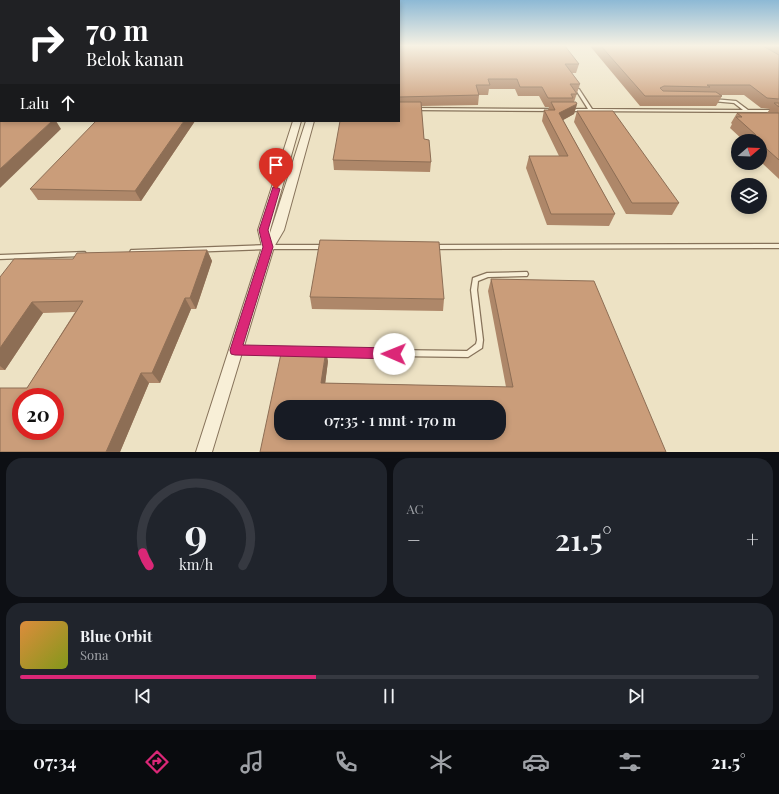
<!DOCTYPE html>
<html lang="id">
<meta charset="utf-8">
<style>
:root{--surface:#171b24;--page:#20242c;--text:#f1f3f6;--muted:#9ea1a6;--line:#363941;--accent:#db2777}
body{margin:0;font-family:"Playfair Display",serif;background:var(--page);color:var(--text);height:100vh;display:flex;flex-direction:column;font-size:15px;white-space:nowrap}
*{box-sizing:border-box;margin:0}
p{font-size:13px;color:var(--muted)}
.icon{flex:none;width:22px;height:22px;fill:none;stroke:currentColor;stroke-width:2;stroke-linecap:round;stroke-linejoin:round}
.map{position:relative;height:452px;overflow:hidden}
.side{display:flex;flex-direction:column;gap:6px;padding:6px;background:#0d0f14;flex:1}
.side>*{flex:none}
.guide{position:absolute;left:0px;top:0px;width:400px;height:122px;box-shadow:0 2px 6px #0003;background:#202124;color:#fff;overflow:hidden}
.needle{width:26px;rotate:71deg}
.fabs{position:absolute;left:731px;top:134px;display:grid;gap:8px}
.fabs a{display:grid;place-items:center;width:36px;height:36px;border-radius:50%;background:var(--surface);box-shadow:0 2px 6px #0003;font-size:20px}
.speed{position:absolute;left:12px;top:388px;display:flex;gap:8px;font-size:20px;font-weight:700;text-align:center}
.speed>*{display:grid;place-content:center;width:52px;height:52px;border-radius:50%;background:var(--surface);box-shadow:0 2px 6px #0003;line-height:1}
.speed .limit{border:6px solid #d22;background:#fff;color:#111}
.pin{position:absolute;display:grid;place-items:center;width:34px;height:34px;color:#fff;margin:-41px -17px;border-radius:50% 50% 50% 0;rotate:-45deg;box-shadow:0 0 4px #0007}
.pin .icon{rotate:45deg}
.me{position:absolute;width:44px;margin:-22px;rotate:271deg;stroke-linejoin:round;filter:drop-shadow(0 0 3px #0008)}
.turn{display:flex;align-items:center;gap:14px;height:84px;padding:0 20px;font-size:18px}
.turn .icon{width:52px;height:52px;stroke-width:2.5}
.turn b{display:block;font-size:28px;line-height:34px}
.then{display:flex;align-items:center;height:38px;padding:0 20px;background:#0003;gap:8px;font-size:15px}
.big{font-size:30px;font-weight:600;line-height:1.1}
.side .card{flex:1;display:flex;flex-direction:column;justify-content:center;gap:6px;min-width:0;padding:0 14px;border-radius:16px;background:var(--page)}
.side .dial{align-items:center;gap:0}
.dial svg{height:104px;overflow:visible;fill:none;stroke:var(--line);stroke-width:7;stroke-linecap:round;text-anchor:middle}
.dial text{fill:var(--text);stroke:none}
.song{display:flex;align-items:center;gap:12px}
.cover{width:48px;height:48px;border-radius:6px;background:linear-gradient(135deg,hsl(30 70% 55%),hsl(70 70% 35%))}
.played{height:4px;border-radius:2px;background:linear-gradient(90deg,var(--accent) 40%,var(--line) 40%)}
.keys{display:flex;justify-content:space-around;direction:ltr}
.heat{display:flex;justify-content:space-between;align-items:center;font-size:22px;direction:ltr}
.side .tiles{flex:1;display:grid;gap:6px;grid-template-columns:1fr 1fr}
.card:last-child{grid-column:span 2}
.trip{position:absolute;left:274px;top:400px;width:232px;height:40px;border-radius:16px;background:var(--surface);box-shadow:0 2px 6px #0003;font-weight:600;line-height:40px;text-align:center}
.menu{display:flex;height:64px;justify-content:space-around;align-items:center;background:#090b0e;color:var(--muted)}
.menu .icon{width:28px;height:28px}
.menu .on{color:var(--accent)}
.menu b{font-size:18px;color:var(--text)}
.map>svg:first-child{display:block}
</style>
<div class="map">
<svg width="779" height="452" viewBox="0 0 779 452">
<rect width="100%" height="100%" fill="#ede2c4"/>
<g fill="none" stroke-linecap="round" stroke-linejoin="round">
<!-- service casing -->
<g stroke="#87735b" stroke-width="2.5">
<g id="service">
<path d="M577 89H579L592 109 743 110 734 103 712 101 711 100 713 99 736 101 748 110H779V112L566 111V109H588L576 90Z"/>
<rect x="0" y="107" width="1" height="2"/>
<path d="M414 108 555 109 557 110 555 111 415 110 413 109Z"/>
<path d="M779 244V248L433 249 431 248 430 247 431 246 433 245Z"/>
<path d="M268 245H325L327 246 328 247 327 248 325 249H268L133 254H131L130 252 131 250H133Z"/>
<path d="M83 252H85L86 254 85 256H83L0 259V255Z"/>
<path d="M525 272H527L528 274 527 276H525L488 277 478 281 477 290 483 340 482 348 468 357 320 355 317 354 316 352 317 350 320 349 467 351 476 344 477 340 471 290 473 278 487 273Z"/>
<path d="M236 347 289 348 292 349 293 351 292 353 289 354 236 353 233 352 232 350 233 348Z"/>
</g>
</g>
<!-- minor casing -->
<g stroke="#87735b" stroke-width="2">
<path id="minor" d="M293 121H301L270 230V233L306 121H314L284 230 274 247 212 452H196L262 247 258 230Z"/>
</g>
<!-- service -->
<use href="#service" fill="#f8efd7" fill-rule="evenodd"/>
<!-- minor -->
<use href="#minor" fill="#f8efd7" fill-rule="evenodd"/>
</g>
<!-- wall -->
<g fill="#ae8769">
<rect x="0" y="46" width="1" height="42"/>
<path d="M399 46 579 64 576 73H572L580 84 574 102 577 104 574 114 563 120 615 214 609 226 547 225 526 168 529 156H559L542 121 544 110H548L549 107H545L539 96H518L515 89H489L488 95H479L478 105 421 106 424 139 431 162 430 172 334 170 333 160 399 121Z"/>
<path d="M590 46H779V179L760 161V141H744L730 128 732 124 731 123 737 113H767L770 109 761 108 744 95H720L722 96 716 106H640Z"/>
<path d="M577 111 679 203 672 215 626 214 574 122Z"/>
<path d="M195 121 141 201 38 200 30 189Z"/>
<path d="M207 250 212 261 196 309H191L160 383H149L120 452H0L27 388 75 312 43 313 5 370H0V277L73 259Z"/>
<path d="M491 279 666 452H260L328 361 325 383 506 387 488 291Z"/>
<path d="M310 297 444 299 443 311 312 309Z"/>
</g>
<!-- shaded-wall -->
<g fill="#8d6e55">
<path d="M577 104 574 114 556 124 559 113Z"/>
<path d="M52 121H56L61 129 0 188V169Z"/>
<path d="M184 121H195L141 201 135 191Z"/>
<path d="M207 250 212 261 196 309 190 298Z"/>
<path d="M185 298 191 309 160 383 152 373Z"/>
<path d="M32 302 43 313 5 370 0 366V348Z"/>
<path d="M326 350 328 361 324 393 321 383Z"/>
<path d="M141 373 149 383 120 452H106Z"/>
</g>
<!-- building -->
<g fill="#ca9d7a" stroke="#8d6e55" fill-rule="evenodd">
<rect x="0" y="46" width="1" height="34"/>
<path d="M399 46H565L579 64H565L580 84H570L577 94H571L573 98H548L542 87H520L517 79H488L490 85H476L479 95 399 97Z"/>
<path d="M601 46H763L779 55V99L767 98 750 85H707L710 87 664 86 660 88 663 91 716 92 722 96H645Z"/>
<path d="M775 46H779V48Z"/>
<path d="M399 101V102H421L424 139 429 140 431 162 333 160 340 121H399Z"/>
<path d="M551 102H576L577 104 559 113 615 214H551L529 156H568L544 110H555Z"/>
<path d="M774 103H779V107Z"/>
<path d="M577 111H613L679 203H632Z"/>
<path d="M737 113H779V160L760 143V141H758L751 135H756L736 117H742Z"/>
<path d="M0 119H1V121H52L0 169Z"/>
<path d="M96 121H184L135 191 30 189Z"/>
<path d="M320 240 439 242 444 299 310 297Z"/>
<path d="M207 250 190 298H185L152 373H141L106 452H0V388H27L83 301 32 302 0 348V277L14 259H73L77 253ZM21 397H55V431H21Z"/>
<path d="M491 279 594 281 666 452H260L282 349 326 350 321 383 513 387ZM281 407H499V433H281Z"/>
</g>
<!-- sky -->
<linearGradient id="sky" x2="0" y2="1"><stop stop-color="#8db9d5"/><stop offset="0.42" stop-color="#f7f2e4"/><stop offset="1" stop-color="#f7f2e4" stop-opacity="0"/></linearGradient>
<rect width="779" height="109" fill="url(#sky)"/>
<!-- route -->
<path fill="#db2777" stroke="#8e194d" d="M273 187H276L280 189 268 230 273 247 243 345 394 348 398 350 400 354 398 358 394 359 235 355 231 354 230 350 263 247 259 230Z"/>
</svg>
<div class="fabs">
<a><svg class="needle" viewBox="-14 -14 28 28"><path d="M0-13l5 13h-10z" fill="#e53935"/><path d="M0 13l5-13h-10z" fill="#9ea1a6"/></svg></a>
<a><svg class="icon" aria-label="layers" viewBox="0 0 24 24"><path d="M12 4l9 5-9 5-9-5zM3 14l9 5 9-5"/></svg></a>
</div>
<div class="speed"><div class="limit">20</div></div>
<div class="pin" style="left:276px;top:189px;background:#d93025"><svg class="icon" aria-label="arrive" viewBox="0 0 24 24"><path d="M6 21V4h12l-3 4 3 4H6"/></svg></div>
<svg class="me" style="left:394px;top:354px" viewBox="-20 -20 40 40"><circle r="19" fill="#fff"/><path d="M0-13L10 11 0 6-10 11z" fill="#db2777"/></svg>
<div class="trip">07:35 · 1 mnt · 170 m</div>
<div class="guide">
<div class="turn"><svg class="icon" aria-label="right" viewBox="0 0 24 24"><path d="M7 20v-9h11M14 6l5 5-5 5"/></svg><div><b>70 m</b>Belok kanan</div></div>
<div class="then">Lalu<svg class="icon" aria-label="ahead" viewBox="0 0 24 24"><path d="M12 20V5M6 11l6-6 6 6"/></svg></div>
</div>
</div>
<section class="side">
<div class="tiles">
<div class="card dial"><svg viewBox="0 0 100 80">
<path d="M14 69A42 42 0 1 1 86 69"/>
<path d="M14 69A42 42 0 0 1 9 59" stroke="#db2777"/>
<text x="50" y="56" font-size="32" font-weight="700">9</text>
<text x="50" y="72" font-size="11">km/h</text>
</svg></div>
<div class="card"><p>AC</p>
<div class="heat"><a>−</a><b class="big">21.5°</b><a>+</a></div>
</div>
<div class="card">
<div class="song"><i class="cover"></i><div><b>Blue Orbit</b><p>Sona</p></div></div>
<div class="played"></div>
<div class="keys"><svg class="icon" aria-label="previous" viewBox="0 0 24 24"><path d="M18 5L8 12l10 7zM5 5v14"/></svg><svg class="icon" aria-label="pause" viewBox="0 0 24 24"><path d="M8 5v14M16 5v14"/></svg><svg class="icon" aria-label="next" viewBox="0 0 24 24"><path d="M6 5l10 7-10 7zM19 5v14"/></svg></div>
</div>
</div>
</section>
<nav class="menu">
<b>07:34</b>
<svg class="icon on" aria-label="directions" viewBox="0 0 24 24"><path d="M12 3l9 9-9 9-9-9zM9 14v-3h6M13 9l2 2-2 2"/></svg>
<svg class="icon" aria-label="music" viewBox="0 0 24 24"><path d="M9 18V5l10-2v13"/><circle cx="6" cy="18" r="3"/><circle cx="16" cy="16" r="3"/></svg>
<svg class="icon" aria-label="phone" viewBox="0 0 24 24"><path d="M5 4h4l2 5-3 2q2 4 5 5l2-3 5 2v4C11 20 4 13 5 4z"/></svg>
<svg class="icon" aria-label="climate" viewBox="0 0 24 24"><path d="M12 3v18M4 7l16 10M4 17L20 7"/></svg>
<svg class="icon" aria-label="car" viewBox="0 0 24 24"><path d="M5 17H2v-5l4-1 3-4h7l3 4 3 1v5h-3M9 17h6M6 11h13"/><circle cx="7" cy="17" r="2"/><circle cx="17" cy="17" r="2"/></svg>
<svg class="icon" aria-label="filters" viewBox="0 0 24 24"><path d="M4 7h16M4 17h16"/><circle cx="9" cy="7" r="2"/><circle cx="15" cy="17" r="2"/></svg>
<b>21.5°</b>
</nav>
